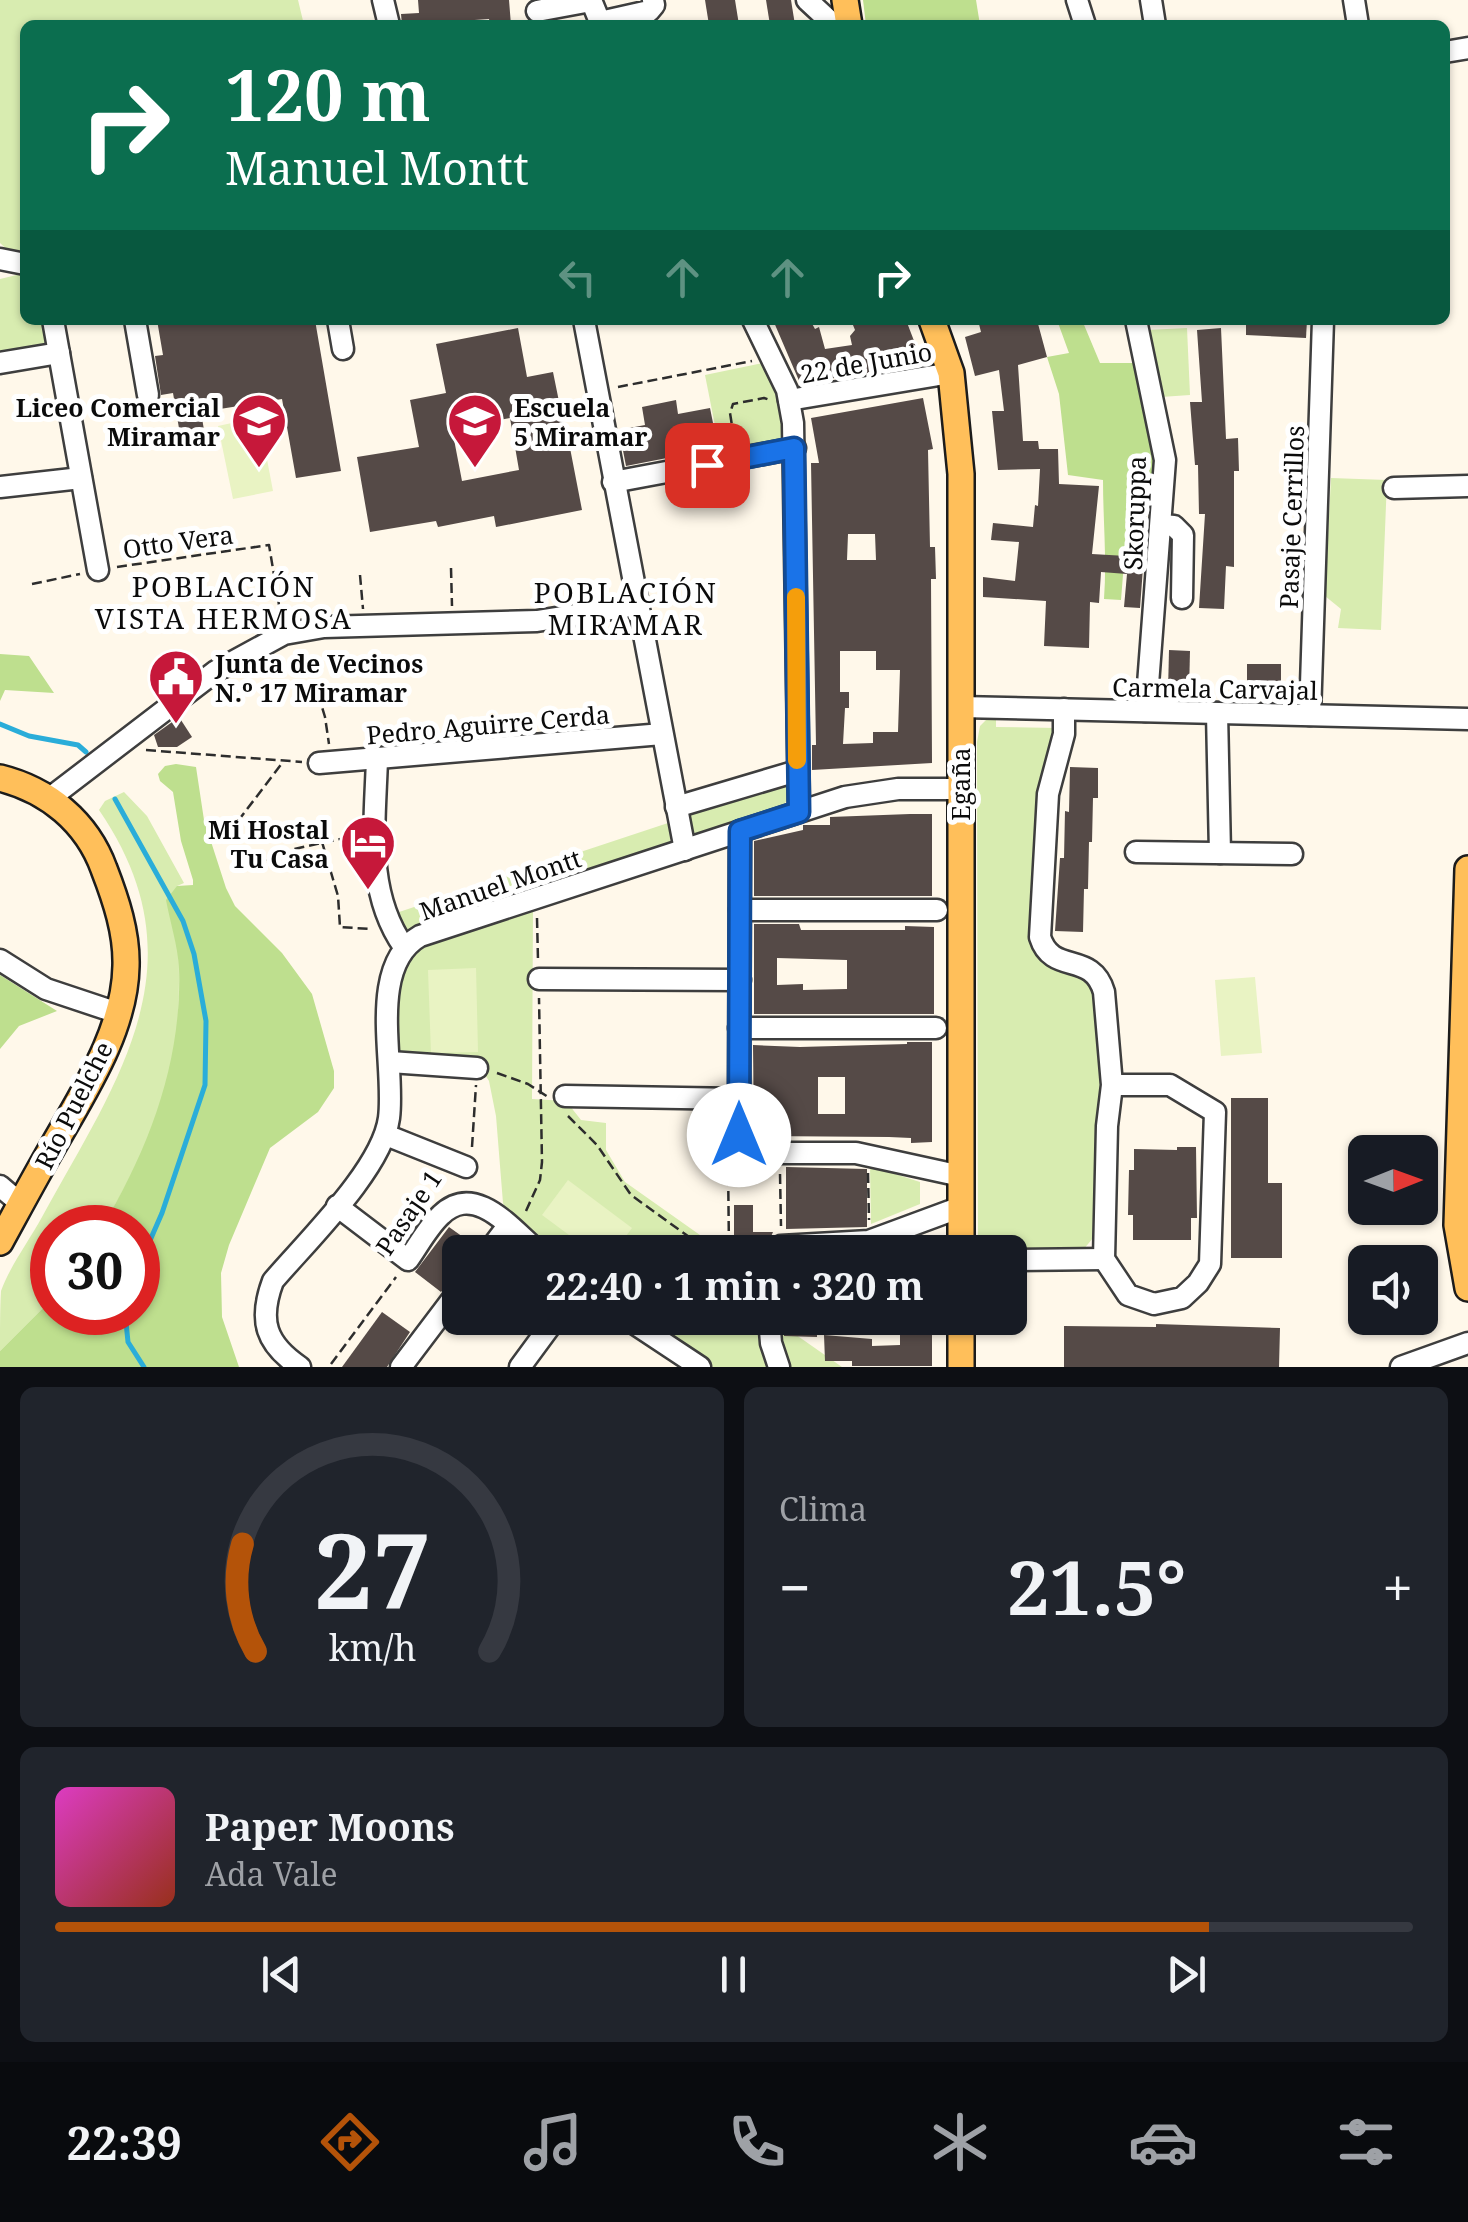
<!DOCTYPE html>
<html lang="es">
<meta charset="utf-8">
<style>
:root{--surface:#171b24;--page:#20242c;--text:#f1f3f6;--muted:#9ea1a6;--line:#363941;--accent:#b45309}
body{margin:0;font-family:"Noto Serif",serif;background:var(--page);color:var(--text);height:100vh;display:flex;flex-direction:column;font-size:38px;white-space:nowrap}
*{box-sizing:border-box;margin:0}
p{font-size:32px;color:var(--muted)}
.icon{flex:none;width:55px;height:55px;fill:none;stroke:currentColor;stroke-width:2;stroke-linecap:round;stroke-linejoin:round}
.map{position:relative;height:1367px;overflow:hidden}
.details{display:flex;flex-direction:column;gap:20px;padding:20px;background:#0d0f14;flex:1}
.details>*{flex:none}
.banner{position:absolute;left:20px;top:20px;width:1430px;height:305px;border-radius:15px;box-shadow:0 2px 8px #0004;background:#0b6e4f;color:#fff;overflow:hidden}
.needle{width:65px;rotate:89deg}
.fabs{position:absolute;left:1348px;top:1135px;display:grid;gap:20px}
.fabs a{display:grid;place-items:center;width:90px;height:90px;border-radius:15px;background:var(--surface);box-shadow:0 2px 8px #0004;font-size:50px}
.speed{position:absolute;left:30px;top:1205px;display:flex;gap:20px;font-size:50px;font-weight:700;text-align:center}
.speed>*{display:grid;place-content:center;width:130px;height:130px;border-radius:50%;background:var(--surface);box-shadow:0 2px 8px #0004;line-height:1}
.speed .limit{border:15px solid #d22;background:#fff;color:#111}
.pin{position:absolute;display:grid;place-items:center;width:85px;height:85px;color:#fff;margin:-42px;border-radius:20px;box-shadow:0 5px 15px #0006}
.me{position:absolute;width:110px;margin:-55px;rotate:0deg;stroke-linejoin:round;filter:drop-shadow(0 0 8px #0008)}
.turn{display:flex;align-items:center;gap:35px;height:210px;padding:0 40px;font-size:45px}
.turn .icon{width:130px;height:130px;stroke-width:2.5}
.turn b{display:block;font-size:70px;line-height:85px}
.lanes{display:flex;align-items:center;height:95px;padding:0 40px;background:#0003;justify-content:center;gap:50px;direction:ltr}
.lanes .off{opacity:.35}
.big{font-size:75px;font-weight:700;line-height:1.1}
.details .widget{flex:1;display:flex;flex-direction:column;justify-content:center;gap:15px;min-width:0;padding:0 35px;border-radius:15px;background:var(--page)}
.details .dial{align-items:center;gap:0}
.dial svg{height:260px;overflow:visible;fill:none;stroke:var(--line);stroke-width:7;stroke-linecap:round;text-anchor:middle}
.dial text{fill:var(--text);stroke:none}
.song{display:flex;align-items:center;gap:30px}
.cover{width:120px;height:120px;border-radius:15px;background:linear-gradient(135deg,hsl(310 70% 55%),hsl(10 70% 35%))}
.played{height:10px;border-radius:5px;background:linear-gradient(90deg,var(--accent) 85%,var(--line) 85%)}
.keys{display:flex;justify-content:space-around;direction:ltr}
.heat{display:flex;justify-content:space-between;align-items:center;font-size:55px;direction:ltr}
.details .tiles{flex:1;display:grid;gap:20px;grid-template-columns:1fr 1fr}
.widget:last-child{grid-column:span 2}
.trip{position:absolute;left:442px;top:1235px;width:585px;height:100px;border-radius:15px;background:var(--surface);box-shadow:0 2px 8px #0004;font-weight:700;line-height:100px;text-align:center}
.dock{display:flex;height:160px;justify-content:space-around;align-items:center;background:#090b0e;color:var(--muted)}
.dock .icon{width:70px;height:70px}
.dock .current{color:var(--accent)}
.dock b{font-size:45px;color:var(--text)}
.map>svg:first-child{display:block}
</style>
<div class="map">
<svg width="1468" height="1367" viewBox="0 0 1468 1367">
<rect width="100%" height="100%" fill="#fff8ea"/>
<!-- green -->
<g fill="#d8ecb0">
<path d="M0 0H298L304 25H25V256L13 255 0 243Z"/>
<path d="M25 273V320H41L45 343 0 354V279Z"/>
<path d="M1187 328 1190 395 1161 397 1147 330Z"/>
<path d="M768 362 778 387 788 444 721 456 705 375Z"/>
<path d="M1331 478 1387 480 1381 630 1338 628 1341 609 1325 596Z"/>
<path d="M987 719 996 720V727L1056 728 1034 929 1094 978 1104 1084 1098 1232 1083 1250 1016 1253 1015 1237H1000V1252H985L978 1247 977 742 980 726Z"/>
<path d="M790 784V795L782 808 696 836 692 835 688 815 691 813Z"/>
<path d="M124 792 147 816 184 883 177 886C178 935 181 984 177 1033 173 1096 135 1173 102 1227L52 1228V1299L0 1351C0 1333 0 1307 1 1291 10 1266 29 1241 42 1217 118 1079 204 963 99 810L105 801Z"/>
<path d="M668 823 671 845 405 934 393 914Z"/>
<path d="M533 908 532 1099 566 1101 581 1120 606 1123V1150L625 1182 724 1252H552L511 1219 503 1203 496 1116 489 1081 478 1064 397 1056C397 1029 391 994 401 970 414 937 500 919 533 908Z"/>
<path d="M870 1166 920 1182V1204L871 1224Z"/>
<path d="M637 1318H772L842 1367H713Z"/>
</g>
<!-- forest -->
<g fill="#bedf8e">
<path d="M863 0H976L980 25H866Z"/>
<path d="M1057 320H1082L1100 363H1135L1156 459 1155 490 1130 487 1121 600 1104 599C1107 559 1103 520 1103 480L1068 475 1059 394 1047 357 1069 353Z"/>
<path d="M0 654 29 656 54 693 5 690 0 701Z"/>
<path d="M176 764 196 767 204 820 226 888 235 906 282 953 312 994 334 1071V1088L318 1112 270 1148 229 1245 221 1273 222 1317 239 1367H0V1351L52 1299V1312H138V1228L102 1227C149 1149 182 1062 179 969 178 946 170 922 166 900L177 886 193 885V880L181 841 173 792 160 781 158 774 165 766Z"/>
<path d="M0 975 57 1011 19 1026 0 1049Z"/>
</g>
<!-- pitch -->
<g fill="#e9f3c3">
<path d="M259 417 273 491 233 499 218 426Z"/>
<path d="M476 968 478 1052 431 1053 428 970Z"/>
<path d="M1255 977 1262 1053 1221 1056 1215 980Z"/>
<path d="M568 1180 632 1228 614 1252H592L542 1215Z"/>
</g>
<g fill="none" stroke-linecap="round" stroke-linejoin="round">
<!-- stream -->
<g stroke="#2aadd9" stroke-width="5">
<path d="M0 724 29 736 78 745 86 752"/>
<path d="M115 799 183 921 194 954 206 1021 205 1085 162 1213 138 1268"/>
<path d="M125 1312 128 1342 144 1367"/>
</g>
</g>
<!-- building -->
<g fill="#554a47" fill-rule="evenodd">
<path d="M418 0H509L511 25H490L489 19 402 25 401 14 419 13Z"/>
<path d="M705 0H735L739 25H709Z"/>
<path d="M766 0H791L795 25H770Z"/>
<path d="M157 320H315L341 471 296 478 282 399 201 412 205 436 181 440 173 393 161 395 155 356 163 355Z"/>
<path d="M773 320H810L815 329 819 327 825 349 852 345 850 336 855 330 851 320H906L921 359 869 373 800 383Z"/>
<path d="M978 320H1037L1047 357 1018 365 1023 441H1038L1039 449H1058L1059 484 1099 486 1092 554 1126 556 1129 500 1148 501 1140 608 1124 607 1127 574 1101 572 1099 603 1090 602 1089 648 1044 646 1046 601 983 597V577L1015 581 1019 542 991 540 993 523 1033 527 1035 505 1038 506 1040 469 998 470 992 411H1004L999 370 975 376 965 337 981 332Z"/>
<path d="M1246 320H1307L1306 338 1246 335Z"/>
<path d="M518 328 527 377 553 372 566 436 573 435 576 447 570 448 582 510 496 527 494 516 438 527 436 521 370 532 357 457 419 447 410 400 446 393 436 344ZM510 418 519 470 462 481 452 429Z"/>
<path d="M1221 328 1226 439 1238 438 1239 471H1234V567L1226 566 1224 609 1199 608 1205 514H1199L1198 465H1195L1190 402H1202L1197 330Z"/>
<path d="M923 398 933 449 928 450 930 547H935L936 579H931L932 763 812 770V745H816L811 463H819L811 418ZM848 534H875L876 560H847ZM840 651H876V670H900L898 732H873V743L843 744 845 708H849V692H840Z"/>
<path d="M676 400 678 414 710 408 718 448 626 466 619 430 645 425 642 407Z"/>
<path d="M1169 650 1190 651 1189 692H1168Z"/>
<rect x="1247" y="664" width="34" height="29"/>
<path d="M179 717 192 737 177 747H158L154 735Z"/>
<path d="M1070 767 1098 768V798H1093L1092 842H1089L1088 889H1084L1083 932 1055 931 1060 858H1064L1065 811 1069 812Z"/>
<path d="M910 814H932V896H754V841L803 830V825H830V817Z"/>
<path d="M754 924H799L801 930H905V926L934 927V1014H754ZM777 958 847 960V989L803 990V984L777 985Z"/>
<path d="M907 1042H932V1142L911 1143V1138L889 1137 754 1136 753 1045 800 1047 907 1044ZM818 1077H845V1114H818Z"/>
<path d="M1231 1098H1268V1183H1282V1258H1231Z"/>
<path d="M1177 1147H1196L1197 1218H1191V1240H1133V1215H1128L1129 1170H1134V1149L1177 1150Z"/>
<path d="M786 1167 867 1169V1227L786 1229Z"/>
<path d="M734 1205H753V1232H773L767 1246 769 1252H734Z"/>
<path d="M449 1227 463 1237 459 1243 460 1270 441 1292 415 1272Z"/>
<path d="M382 1312 410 1332 387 1367H342Z"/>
<path d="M784 1318H817V1337L784 1336Z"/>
<path d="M907 1318H932V1366H852V1361H825L824 1335 872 1339V1346L900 1345V1334H907Z"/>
<path d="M1156 1324 1280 1328 1279 1367H1064V1326L1156 1327Z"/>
</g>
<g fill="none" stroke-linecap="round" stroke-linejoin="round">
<!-- minor casing -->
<g stroke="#3e3e3e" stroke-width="25">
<g id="minor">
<path d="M383 0 389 25"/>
<path d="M591 0 600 22 649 11 654 5 653 0"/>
<path d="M807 0 834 25"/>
<path d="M1077 0 1085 25"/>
<path d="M1151 0 1155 25"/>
<path d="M1354 0 1358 25"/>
<path d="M537 11 591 1"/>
<path d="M1445 52 1468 48"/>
<path d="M0 259 25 264"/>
<path d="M53 320 98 570"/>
<path d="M135 320 148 395"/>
<path d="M338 320 343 349"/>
<path d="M584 320 685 850"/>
<path d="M753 320 787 390 793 423 799 811"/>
<path d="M1136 320 1165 460 1146 711"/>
<path d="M0 363 59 353"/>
<path d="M789 400 951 373"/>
<path d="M613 482 795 448"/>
<path d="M0 487 81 478"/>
<path d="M1394 488 1468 486"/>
<path d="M1161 525 1174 526 1183 535 1182 598"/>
<path d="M960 707 1468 719"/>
<path d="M1064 709V734L1048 794 1040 937C1052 976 1092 950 1104 992L1112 1085 1107 1126 1104 1259 1128 1295 1154 1304 1182 1298 1198 1283 1210 1264 1215 1112 1170 1085H1112"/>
<path d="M1217 713 1220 853"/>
<path d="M1310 715 1323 320"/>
<path d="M377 759C375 823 365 892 404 947"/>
<path d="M319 763 662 734"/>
<path d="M50 798 216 671 284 634 324 627 537 621 637 605"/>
<path d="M676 807 797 771"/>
<path d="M740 831 739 1135 743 1147 760 1153H856L961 1176"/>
<path d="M1136 852 1292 854"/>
<path d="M740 910H937"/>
<path d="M0 960 46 989 118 1013"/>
<path d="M539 979 740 980"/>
<path d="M739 1028H936"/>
<path d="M390 1062 477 1068"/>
<path d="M565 1096 739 1099"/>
<path d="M386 1135 466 1167"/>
<path d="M0 1186 21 1204"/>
<path d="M337 1206 408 1260C418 1246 428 1227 441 1215 476 1181 513 1231 539 1252"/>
<path d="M781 1246 869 1241 961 1207"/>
<path d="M488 1252 507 1227"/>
<path d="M1010 1260 1104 1259"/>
<path d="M626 1318 700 1367"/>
<path d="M769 1318 771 1343 779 1367"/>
<path d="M300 1367C266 1344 258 1321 273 1281 307 1241 382 1169 389 1118 396 1065 366 967 420 936L845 797 898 789H960"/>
<path d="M401 1367 460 1289"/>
<path d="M520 1367 556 1318"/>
<path d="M1401 1367 1468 1343"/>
</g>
</g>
<!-- major casing -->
<g stroke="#1c1c1c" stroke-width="30">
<g id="major">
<path d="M845 0 849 25"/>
<path d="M932 320 951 373 961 474V1252"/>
<path d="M0 778C48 790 87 822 104 869 116 900 127 933 126 966 125 1031 83 1093 52 1148 34 1179 17 1211 0 1242"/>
<path d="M1468 869 1457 1225 1468 1288"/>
<path d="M961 1318V1367"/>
</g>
</g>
<!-- path -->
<g stroke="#2d2d2d" stroke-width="2.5" stroke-dasharray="10 5" stroke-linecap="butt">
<path d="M618 387 752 361"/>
<path d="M734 438 730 413 733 404 764 398 770 400"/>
<path d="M117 567 269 545 281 617"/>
<path d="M451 568 452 606"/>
<path d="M360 575 363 609"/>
<path d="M32 584 80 574"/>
<path d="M305 651 325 717 329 744"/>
<path d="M146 750 302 762"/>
<path d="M238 821 283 762"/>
<path d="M322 842 338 896 340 927 371 929"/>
<path d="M267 861 294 849 354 836"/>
<path d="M537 918 538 960"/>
<path d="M497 1073 528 1084 548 1097"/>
<path d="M568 1116 597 1145 631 1195 710 1252"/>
<path d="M472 1147 476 1085"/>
<path d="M728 1161 729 1252"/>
<path d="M868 1173 869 1220"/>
<path d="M780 1174 781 1226"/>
<path d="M526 1211 540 1180 542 1162 539 998"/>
<path d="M331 1364 396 1277"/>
</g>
<!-- minor -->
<use href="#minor" stroke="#fff" stroke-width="20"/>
<!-- major -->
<use href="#major" stroke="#ffbf5a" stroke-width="25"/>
</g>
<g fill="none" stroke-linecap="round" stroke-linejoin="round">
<!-- route casing -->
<g stroke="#114b97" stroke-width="25">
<path id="route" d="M707 465 794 448 799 812 740 831 739 1135"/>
</g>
<!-- route -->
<use href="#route" stroke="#1a73e8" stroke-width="18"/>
<!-- slow -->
<path stroke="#f59e0b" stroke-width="18" d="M796 597 797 760"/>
</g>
<!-- icons -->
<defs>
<g id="school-pin" transform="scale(2.875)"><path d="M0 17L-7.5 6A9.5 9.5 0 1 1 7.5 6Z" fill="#c6183a" stroke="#fff"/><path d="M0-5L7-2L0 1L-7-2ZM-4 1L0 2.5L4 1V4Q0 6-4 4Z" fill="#fff"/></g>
<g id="civic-pin" transform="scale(2.875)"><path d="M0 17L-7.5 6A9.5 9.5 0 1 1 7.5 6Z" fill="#c6183a" stroke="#fff"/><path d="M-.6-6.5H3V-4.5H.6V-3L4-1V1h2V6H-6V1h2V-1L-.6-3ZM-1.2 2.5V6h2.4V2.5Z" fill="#fff"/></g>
<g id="hotel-pin" transform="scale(2.875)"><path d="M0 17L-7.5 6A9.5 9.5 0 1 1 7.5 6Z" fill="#c6183a" stroke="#fff"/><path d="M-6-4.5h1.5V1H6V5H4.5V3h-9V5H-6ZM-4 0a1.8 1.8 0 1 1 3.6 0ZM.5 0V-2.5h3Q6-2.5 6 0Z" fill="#fff"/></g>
</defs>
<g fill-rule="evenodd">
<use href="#school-pin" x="259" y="421"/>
<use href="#school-pin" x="475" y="421"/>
<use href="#civic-pin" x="176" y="677"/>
<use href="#hotel-pin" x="368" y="843"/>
</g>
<g text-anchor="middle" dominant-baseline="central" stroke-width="10" stroke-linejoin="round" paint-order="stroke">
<!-- street labels -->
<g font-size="25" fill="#0b0b0b" stroke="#fff">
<text transform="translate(866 362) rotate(-10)">22 de Junio</text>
<text transform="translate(1134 513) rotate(-88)">Skoruppa</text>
<text transform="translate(1291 517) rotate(-88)">Pasaje Cerrillos</text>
<text transform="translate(178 541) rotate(-8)">Otto Vera</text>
<text transform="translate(1215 688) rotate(1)">Carmela Carvajal</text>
<text transform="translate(488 724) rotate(-5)">Pedro Aguirre Cerda</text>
<text transform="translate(960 784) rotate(-90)">Egaña</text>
<text transform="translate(500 884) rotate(-19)">Manuel Montt</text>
<text transform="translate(73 1105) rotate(-63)">Río Puelche</text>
<text transform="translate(408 1212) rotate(-56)">Pasaje 1</text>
</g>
<!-- poi labels -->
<g font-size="25" font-weight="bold" fill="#0b0b0b" stroke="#fff" text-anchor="end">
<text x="220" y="407">Liceo Comercial<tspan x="220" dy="29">Miramar</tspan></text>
<text x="514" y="407" text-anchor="start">Escuela<tspan x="514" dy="29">5 Miramar</tspan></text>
<text x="215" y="663" text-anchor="start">Junta de Vecinos<tspan x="215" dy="29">N.º 17 Miramar</tspan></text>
<text x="329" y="829">Mi Hostal<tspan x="329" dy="29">Tu Casa</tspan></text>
</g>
<!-- neighbourhood labels -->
<g font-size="28" letter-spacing="2.5" fill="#0b0b0b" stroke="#fff">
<text x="224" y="586">POBLACIÓN<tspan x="224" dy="32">VISTA HERMOSA</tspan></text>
<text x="626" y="592">POBLACIÓN<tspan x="626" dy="32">MIRAMAR</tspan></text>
</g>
</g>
</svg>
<div class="fabs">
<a><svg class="needle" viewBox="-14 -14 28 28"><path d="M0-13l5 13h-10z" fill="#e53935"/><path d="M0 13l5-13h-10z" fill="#9ea1a6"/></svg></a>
<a><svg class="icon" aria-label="sound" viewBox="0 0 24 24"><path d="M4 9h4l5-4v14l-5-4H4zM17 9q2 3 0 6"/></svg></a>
</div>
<div class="speed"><div class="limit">30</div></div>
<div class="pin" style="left:707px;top:465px;background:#d93025"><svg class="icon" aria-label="arrive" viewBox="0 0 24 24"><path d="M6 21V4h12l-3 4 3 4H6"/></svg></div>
<svg class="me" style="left:739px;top:1135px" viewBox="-20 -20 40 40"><circle r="19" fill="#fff"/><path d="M0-13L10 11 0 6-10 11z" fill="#1a73e8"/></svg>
<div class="trip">22:40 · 1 min · 320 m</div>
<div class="banner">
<div class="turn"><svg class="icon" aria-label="right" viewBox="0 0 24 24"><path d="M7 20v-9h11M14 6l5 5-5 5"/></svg><div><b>120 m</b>Manuel Montt</div></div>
<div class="lanes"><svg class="icon off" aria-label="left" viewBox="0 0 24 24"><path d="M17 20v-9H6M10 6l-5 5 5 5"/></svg><svg class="icon off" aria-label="ahead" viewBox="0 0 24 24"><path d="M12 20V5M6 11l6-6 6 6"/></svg><svg class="icon off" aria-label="ahead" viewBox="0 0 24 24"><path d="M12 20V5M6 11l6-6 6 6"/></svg><svg class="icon" aria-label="right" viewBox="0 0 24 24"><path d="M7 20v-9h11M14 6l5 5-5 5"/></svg></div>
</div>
</div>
<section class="details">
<div class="tiles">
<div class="widget dial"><svg viewBox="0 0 100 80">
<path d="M14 69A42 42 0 1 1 86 69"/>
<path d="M14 69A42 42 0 0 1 10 36" stroke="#b45309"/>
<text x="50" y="56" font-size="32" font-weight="700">27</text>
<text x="50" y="72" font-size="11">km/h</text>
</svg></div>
<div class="widget"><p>Clima</p>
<div class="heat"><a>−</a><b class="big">21.5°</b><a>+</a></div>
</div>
<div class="widget">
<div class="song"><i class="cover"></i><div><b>Paper Moons</b><p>Ada Vale</p></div></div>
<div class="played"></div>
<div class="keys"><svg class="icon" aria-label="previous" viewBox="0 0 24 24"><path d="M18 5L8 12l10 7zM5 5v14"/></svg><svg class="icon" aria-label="pause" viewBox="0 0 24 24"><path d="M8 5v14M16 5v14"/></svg><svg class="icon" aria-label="next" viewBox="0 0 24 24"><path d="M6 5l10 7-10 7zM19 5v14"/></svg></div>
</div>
</div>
</section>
<nav class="dock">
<b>22:39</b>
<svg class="icon current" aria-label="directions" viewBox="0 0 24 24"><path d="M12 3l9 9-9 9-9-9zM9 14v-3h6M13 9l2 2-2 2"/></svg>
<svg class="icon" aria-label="music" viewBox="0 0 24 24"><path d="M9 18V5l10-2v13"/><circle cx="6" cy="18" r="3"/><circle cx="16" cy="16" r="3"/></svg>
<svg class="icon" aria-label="phone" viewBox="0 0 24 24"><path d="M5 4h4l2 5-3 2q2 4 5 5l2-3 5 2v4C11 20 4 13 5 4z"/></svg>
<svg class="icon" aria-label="climate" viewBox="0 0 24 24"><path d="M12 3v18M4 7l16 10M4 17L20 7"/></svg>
<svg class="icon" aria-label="car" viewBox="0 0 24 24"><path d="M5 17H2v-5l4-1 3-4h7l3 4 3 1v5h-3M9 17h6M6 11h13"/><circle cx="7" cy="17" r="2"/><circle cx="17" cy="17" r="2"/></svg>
<svg class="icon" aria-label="filters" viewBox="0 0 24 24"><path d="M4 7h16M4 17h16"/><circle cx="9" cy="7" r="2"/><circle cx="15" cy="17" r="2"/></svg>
</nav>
